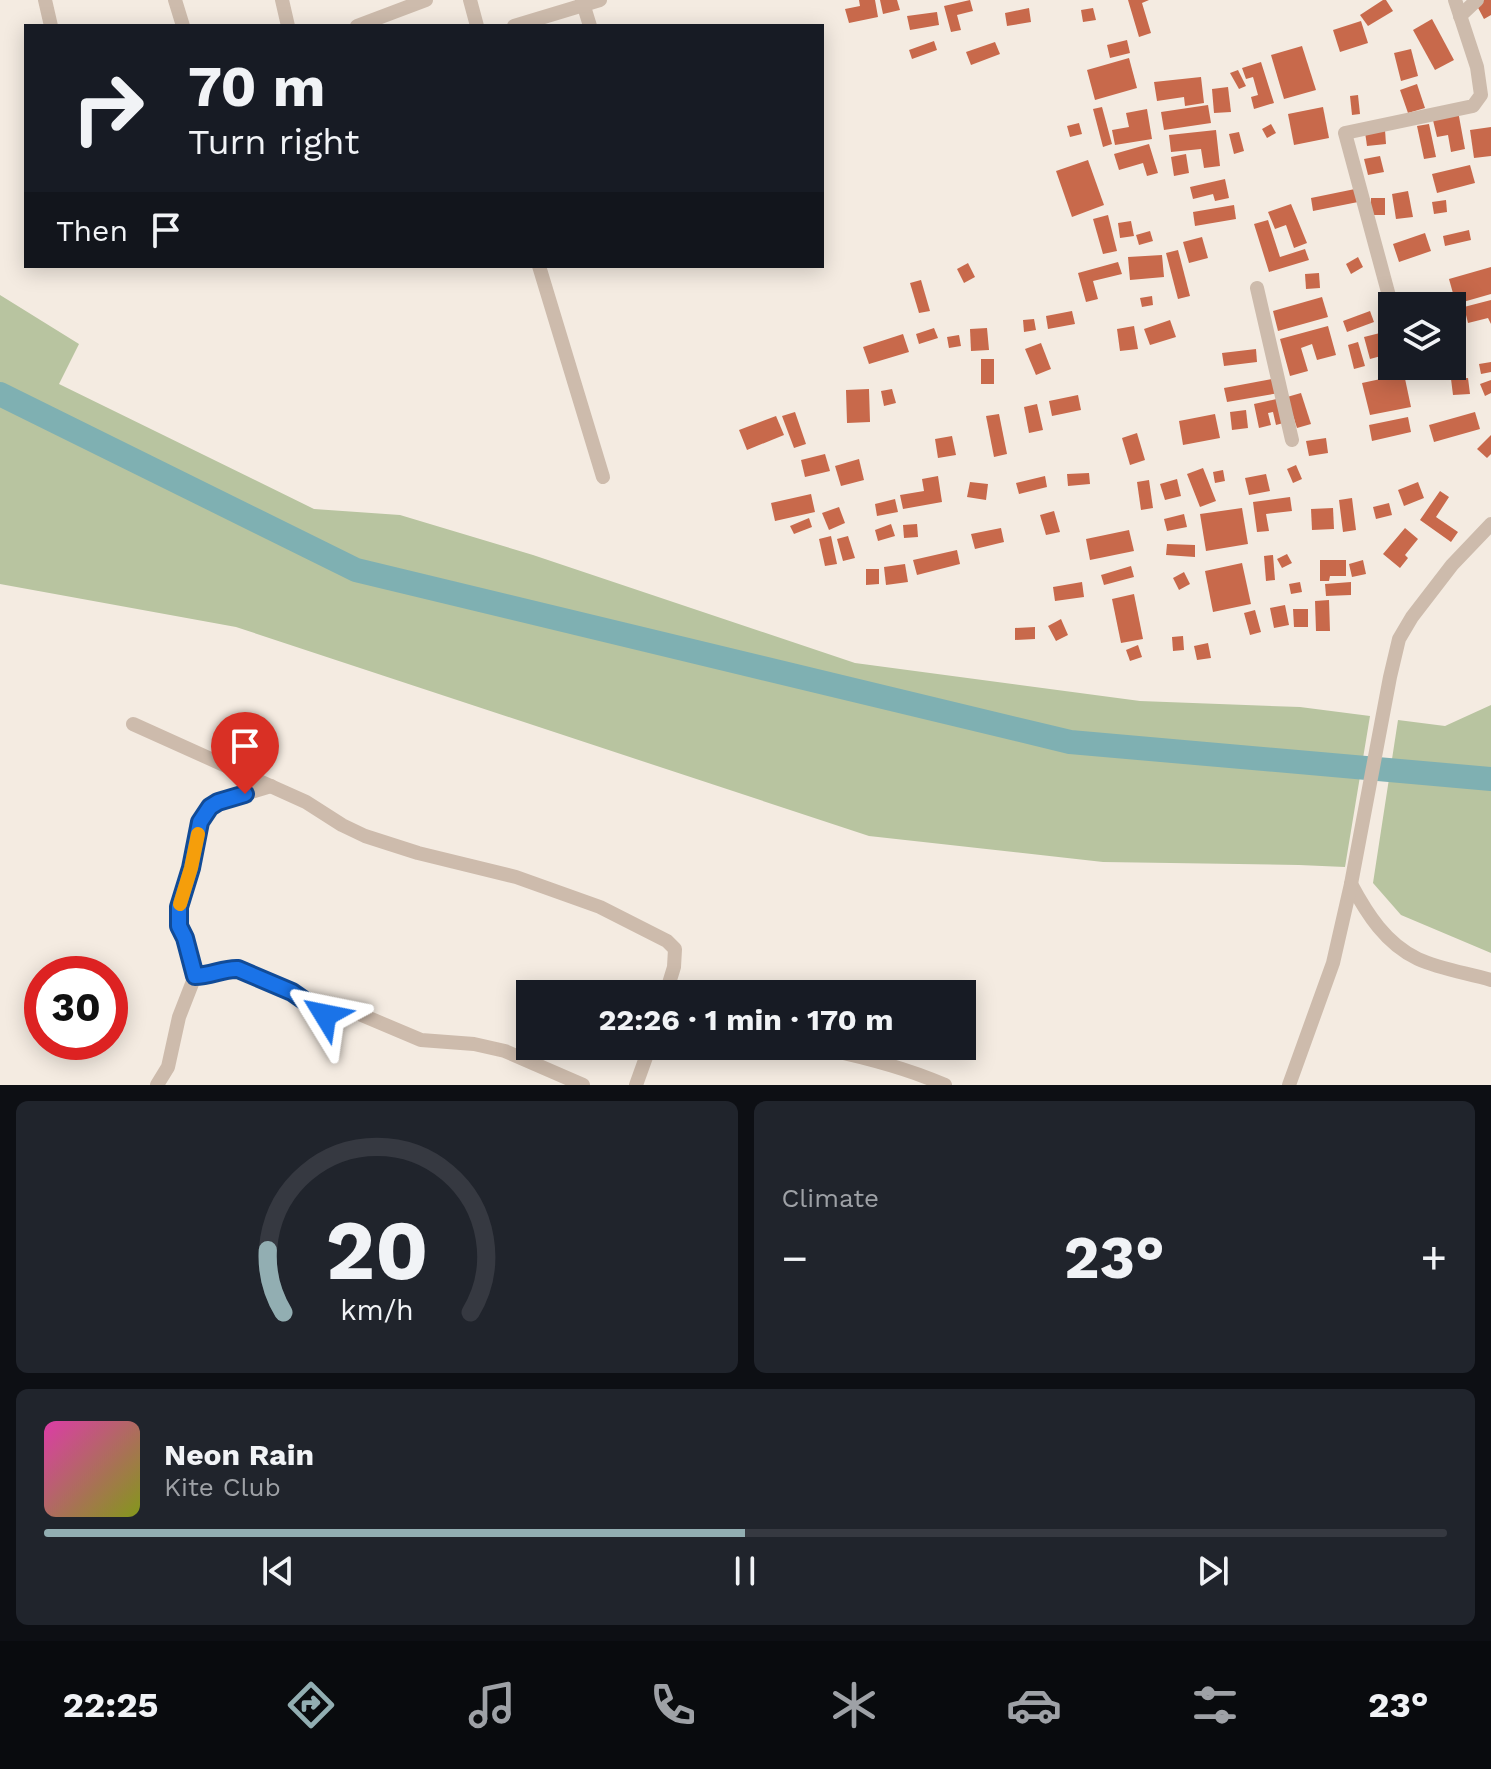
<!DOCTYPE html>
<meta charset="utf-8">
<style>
:root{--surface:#171b24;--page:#20242c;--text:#f1f3f6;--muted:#9ea1a6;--line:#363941;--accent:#92aeb2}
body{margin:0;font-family:"Work Sans",sans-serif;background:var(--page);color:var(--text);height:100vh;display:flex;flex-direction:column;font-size:30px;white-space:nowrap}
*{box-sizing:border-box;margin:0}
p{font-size:26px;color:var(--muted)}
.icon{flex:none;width:44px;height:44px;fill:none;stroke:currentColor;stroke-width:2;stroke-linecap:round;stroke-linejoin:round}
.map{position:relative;height:1085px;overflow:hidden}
.sheet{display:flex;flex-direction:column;gap:16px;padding:16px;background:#0d0f14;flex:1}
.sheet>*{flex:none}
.top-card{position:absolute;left:24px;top:24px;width:800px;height:244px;border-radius:0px;box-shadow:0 4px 20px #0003;background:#171b24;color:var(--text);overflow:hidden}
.controls{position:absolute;left:1378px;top:292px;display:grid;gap:16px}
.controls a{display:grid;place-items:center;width:88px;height:88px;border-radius:0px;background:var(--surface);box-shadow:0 4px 20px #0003;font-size:40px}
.speed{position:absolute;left:24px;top:956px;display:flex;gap:16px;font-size:40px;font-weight:700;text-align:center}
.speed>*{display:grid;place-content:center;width:104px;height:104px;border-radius:50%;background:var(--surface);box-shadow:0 4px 20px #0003;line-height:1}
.speed .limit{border:12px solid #d22;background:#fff;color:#111}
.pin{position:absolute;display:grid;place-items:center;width:68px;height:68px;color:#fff;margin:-82px -34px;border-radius:50% 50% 50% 0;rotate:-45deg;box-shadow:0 0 8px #0007}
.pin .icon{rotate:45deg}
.me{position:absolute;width:88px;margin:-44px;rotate:305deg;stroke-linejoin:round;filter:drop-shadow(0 0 6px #0008)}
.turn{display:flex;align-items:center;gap:28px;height:168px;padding:0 32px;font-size:36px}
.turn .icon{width:104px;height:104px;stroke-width:2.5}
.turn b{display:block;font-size:56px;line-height:68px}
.then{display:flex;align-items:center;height:76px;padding:0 32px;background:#0003;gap:16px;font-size:30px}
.big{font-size:60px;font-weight:700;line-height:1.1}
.sheet .card{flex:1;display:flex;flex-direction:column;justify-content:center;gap:12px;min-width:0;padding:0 28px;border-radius:12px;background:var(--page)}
.sheet .dial{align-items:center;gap:0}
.dial svg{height:208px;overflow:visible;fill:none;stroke:var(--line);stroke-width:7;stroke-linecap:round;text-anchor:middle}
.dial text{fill:var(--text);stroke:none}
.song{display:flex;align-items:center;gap:24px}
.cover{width:96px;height:96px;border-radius:12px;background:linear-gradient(135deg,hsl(320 70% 55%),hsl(70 70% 35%))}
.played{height:8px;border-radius:4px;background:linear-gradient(90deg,var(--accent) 50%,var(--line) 50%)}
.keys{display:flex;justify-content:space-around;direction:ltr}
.heat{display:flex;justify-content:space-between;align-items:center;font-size:44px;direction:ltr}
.sheet .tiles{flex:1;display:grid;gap:16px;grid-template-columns:1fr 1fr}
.card:last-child{grid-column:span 2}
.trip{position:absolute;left:516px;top:980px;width:460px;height:80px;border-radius:0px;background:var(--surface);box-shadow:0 4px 20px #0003;font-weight:700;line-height:80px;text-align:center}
.tab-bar{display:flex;height:128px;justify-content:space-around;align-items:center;background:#090b0e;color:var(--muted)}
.tab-bar .icon{width:56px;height:56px}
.tab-bar .selected{color:var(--accent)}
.tab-bar b{font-size:36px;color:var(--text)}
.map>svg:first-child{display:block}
</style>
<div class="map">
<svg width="1491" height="1085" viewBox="0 0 1491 1085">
<rect width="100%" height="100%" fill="#f4ebe1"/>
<!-- green -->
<g fill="#b8c4a0">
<path d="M0 295 79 344 59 384 314 509 400 515 533 555 855 663 1140 701 1300 707 1370 716 1345 867 1299 865 1103 862 869 836 236 627 0 584Z"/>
<path d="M1491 705V953L1401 915 1373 883 1398 720 1445 726Z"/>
</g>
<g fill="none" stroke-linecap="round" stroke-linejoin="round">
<!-- river -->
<path stroke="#7fb0b2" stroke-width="24" d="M0 394 356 570 1070 742 1491 779"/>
</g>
<!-- building -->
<g fill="#c8694b">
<path d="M859 0H875L878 17 849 23 845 9 860 6Z"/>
<path d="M880 0H897L900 10 883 14Z"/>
<path d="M970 0 973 11 957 15 961 30 951 32 944 6Z"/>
<path d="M1128 0H1149L1142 3 1151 33 1139 37Z"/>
<path d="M1383 0H1386L1393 11 1368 26 1360 15Z"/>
<path d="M1484 0H1491V15L1484 19 1476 4Z"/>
<path d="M1029 8 1031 22 1007 26 1005 13Z"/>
<path d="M1093 8 1096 20 1083 22 1081 10Z"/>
<path d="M937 12 939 25 910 30 907 16Z"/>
<path d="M1432 19 1454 60 1435 70 1413 30Z"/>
<path d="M1361 21 1368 43 1340 52 1333 30Z"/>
<path d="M1127 40 1130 53 1110 58 1107 45Z"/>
<path d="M934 41 937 50 912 59 909 50Z"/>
<path d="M995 42 1000 54 971 65 966 52Z"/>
<path d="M1302 46 1316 90 1284 99 1271 55Z"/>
<path d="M1411 49 1418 76 1401 81 1394 53Z"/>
<path d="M1129 58 1137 88 1095 100 1087 70Z"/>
<path d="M1261 62 1274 103 1254 109 1251 97 1258 95 1253 77 1246 79 1242 68Z"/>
<path d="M1238 70 1246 86 1239 89 1230 73Z"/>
<path d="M1201 77 1204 103 1185 106 1184 97 1157 101 1154 82Z"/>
<path d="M1417 84 1425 108 1408 113 1400 90Z"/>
<path d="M1228 87 1231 112 1214 113 1212 89Z"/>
<path d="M1358 95 1360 114 1352 115 1350 96Z"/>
<path d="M1208 105 1211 123 1164 130 1161 112Z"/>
<path d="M1102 107 1112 144 1103 147 1093 109Z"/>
<path d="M1323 107 1329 138 1294 145 1288 114Z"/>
<path d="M1147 109 1152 139 1115 145 1112 130 1129 127 1126 113Z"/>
<path d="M1458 111 1465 149 1451 152 1448 135 1437 137 1432 116Z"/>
<path d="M1079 123 1082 134 1070 137 1067 126Z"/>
<path d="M1271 124 1276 133 1267 138 1262 129Z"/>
<path d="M1429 124 1436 157 1424 159 1417 126Z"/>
<path d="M1491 127V156L1474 158 1470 130Z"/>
<path d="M1216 130 1220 166 1204 168 1201 149 1171 152 1169 135Z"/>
<path d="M1385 130 1386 144 1367 146 1365 132Z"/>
<path d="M1239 132 1244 151 1234 154 1229 134Z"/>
<path d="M1149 144 1158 173 1147 176 1143 163 1119 170 1114 154Z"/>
<path d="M1186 154 1189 173 1174 176 1171 157Z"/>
<path d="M1380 156 1384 172 1368 175 1364 159Z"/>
<path d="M1088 160 1104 205 1072 217 1056 171Z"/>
<path d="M1470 165 1475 183 1437 193 1432 174Z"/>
<path d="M1225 179 1229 198 1215 201 1213 194 1193 199 1190 187Z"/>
<path d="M1355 189 1358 202 1313 211 1311 198Z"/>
<path d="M1408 191 1413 217 1396 219 1392 194Z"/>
<rect x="1371" y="198" width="14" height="17"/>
<path d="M1446 200 1447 212 1434 214 1432 202Z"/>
<path d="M1291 204 1307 243 1294 248 1286 225 1275 229 1268 212Z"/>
<path d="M1234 205 1236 219 1195 226 1193 212Z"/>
<path d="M1108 215 1117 251 1103 254 1093 219Z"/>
<path d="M1268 220 1280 257 1305 249 1309 260 1269 272 1254 224Z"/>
<path d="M1131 221 1134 236 1120 238 1118 223Z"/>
<path d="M1469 230 1471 240 1445 246 1443 236Z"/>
<path d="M1150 231 1153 241 1139 245 1136 235Z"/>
<path d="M1425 233 1431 251 1399 262 1393 244Z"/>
<path d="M1202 237 1208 258 1189 263 1183 242Z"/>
<path d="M1178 250 1190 296 1178 299 1166 253Z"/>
<path d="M1162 255 1164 277 1130 280 1128 257Z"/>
<path d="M1358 257 1363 267 1351 274 1346 264Z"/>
<path d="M1118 262 1122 274 1093 281 1098 299 1086 302 1078 273Z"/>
<path d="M968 263 975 277 964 283 957 269Z"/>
<path d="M1491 267V294L1456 304 1449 279Z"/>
<path d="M1319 273 1320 288 1306 289 1305 274Z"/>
<path d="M921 280 930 311 919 313 910 283Z"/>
<path d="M1152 296 1153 305 1142 307 1140 298Z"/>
<path d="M1322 297 1328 317 1278 331 1273 311Z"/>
<path d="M1491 300V324L1488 318 1468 323 1464 307Z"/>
<path d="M1072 311 1075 324 1048 329 1046 316Z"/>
<path d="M1370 311 1374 322 1347 332 1343 321Z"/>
<path d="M1034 319 1036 330 1024 332 1023 320Z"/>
<path d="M1170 320 1176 337 1150 345 1144 329Z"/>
<path d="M1134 326 1138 349 1120 351 1117 329Z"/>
<path d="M1328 326 1336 355 1317 360 1312 344 1301 348 1308 371 1290 376 1280 339Z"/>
<path d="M934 328 938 338 919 344 916 334Z"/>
<path d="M987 328 989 350 971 351 970 329Z"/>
<path d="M1392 330V353L1370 359 1364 337Z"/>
<path d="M903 334 909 352 869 364 863 347Z"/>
<path d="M959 335 961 346 949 348 947 337Z"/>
<path d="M1358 342 1365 366 1354 369 1348 345Z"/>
<path d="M1041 343 1051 369 1036 375 1025 349Z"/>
<path d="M1256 349 1257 362 1224 366 1222 353Z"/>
<rect x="981" y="359" width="13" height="25"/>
<path d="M1491 362V372L1481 374 1479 364Z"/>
<path d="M1404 374 1411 407 1370 415 1362 383Z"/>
<path d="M1277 378 1279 393 1227 402 1224 388Z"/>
<path d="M1468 378 1470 394 1453 395 1451 379Z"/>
<path d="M1491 380V393L1485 396 1480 384Z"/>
<path d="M869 389 870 422 847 423 846 390Z"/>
<path d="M892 389 896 403 884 406 881 391Z"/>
<path d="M1301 393 1311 424 1297 428 1287 397Z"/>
<path d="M1078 395 1081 410 1052 416 1049 401Z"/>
<path d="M1281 398 1287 422 1276 425 1273 412 1268 413 1271 425 1259 428 1254 404Z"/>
<path d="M1037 404 1043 430 1029 433 1024 407Z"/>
<path d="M1246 410 1248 428 1232 430 1230 412Z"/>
<path d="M795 412 806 444 794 448 782 416Z"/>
<path d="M1475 412 1480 429 1434 442 1429 425Z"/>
<path d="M999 414 1007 454 994 457 986 416Z"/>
<path d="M1215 414 1220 438 1183 445 1179 421Z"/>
<path d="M776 416 784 435 747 450 739 430Z"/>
<path d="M1408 417 1411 432 1372 441 1369 425Z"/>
<path d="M1137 433 1145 460 1130 465 1122 438Z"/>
<path d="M1491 435V454L1487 458 1477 449Z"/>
<path d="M952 436 956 455 938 458 935 439Z"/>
<path d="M1326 438 1328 453 1309 456 1306 441Z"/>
<path d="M825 454 830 471 805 477 801 460Z"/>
<path d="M859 459 864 480 841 486 835 466Z"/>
<path d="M1296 465 1302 479 1293 483 1287 469Z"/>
<path d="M1203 468 1216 501 1200 507 1187 474Z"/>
<path d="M1223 470 1225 481 1215 483 1213 472Z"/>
<path d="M1089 473 1090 484 1068 486 1067 474Z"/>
<path d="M1266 474 1270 491 1249 495 1245 478Z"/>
<path d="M938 476 942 502 903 509 900 495 924 491 922 479Z"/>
<path d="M1045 476 1047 487 1019 494 1016 483Z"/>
<path d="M1177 479 1181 496 1165 500 1160 484Z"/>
<path d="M1149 480 1153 508 1141 510 1137 482Z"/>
<path d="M970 482 988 484 986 500 967 497Z"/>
<path d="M1418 482 1424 498 1404 506 1398 490Z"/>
<path d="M1440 491 1449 497 1436 517 1458 532 1451 542 1420 520Z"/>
<path d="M811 494 815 512 775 521 771 503Z"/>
<path d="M1290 497 1292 511 1266 514 1269 531 1257 532 1253 502Z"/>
<path d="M1352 498 1356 530 1343 532 1339 500Z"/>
<path d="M895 499 898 512 877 516 875 504Z"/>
<path d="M1389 503 1392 515 1376 519 1373 507Z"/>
<path d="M839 507 845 523 829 530 822 513Z"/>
<path d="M1242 508 1248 544 1206 551 1200 514Z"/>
<path d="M1333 508 1334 529 1312 530 1311 509Z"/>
<path d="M1054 511 1060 532 1046 535 1040 515Z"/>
<path d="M1184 514 1187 527 1167 531 1164 519Z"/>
<path d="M809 518 812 527 794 534 790 526Z"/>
<path d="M891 524 895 536 878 541 875 530Z"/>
<path d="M917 524 918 537 904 538 903 525Z"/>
<path d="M1001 528 1004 542 975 549 971 534Z"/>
<path d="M1405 528 1418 539 1405 555 1408 558 1400 568 1383 554Z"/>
<path d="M1129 530 1134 551 1090 560 1086 539Z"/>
<path d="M831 536 837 564 825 566 819 539Z"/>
<path d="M848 536 855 558 843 561 837 539Z"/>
<path d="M1167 544 1195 545V557L1166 555Z"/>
<path d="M957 550 960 564 917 575 913 560Z"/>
<path d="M1287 554 1292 563 1282 568 1277 559Z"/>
<path d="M1273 555 1275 580 1266 581 1264 556Z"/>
<path d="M1320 560H1346V576H1330L1329 581H1320Z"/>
<path d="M1363 560 1366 574 1352 577 1349 564Z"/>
<path d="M1242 563 1251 604 1213 612 1205 571Z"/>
<path d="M905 564 908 582 886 585 884 567Z"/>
<path d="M1131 566 1134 577 1104 585 1101 575Z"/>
<path d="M866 569H879V584L866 585Z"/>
<path d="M1184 572 1190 584 1179 590 1173 578Z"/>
<path d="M1082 582 1084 597 1055 601 1053 587Z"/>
<path d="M1300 582 1302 592 1291 594 1289 584Z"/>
<path d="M1351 582V595L1326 596 1325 584Z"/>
<path d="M1134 594 1143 639 1121 643 1112 599Z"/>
<path d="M1329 600 1330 631H1316L1315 601Z"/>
<path d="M1285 605 1289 625 1274 628 1270 608Z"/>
<path d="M1293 609H1308V627H1294Z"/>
<path d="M1255 610 1261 632 1250 635 1244 613Z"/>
<path d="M1061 619 1068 635 1056 641 1048 626Z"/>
<path d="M1035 627V639L1015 640V628Z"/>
<path d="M1183 636 1184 650 1173 651 1172 637Z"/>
<path d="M1208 643 1211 658 1197 660 1194 646Z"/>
<path d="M1138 645 1142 657 1130 661 1126 650Z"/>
</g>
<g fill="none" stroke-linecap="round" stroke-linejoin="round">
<!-- street -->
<g stroke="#cdbbac" stroke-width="14">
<path d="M45 0 51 26"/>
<path d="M175 0 183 26"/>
<path d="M282 0 288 26"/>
<path d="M470 0 477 26"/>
<path d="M582 0 590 26"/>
<path d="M1460 16 1477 0"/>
<path d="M357 26 426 0"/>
<path d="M514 26 600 0"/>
<path d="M539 266 603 477"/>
<path d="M1257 288 1292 440"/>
<path d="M1392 307 1345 133 1473 106 1481 95 1477 67 1455 0"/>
<path d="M133 724 306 802 342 825 365 836 418 853 516 877 600 907 667 941 675 949 674 967 666 993"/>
<path d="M1351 884C1367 914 1386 944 1418 959 1440 969 1467 973 1491 980"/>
<path d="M195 976C211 977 224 968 238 969L292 992 325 1015C334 1016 340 1010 350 1010L421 1040 474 1044 505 1051 583 1085"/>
<path d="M810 1046C856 1055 902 1066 945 1085"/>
<path d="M157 1085 168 1067 179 1017 195 976 185 938 179 926V907L191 868 200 822 210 807 218 802 271 786"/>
<path d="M636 1085 650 1046"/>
<path d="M1289 1085 1333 963 1351 884 1390 677 1399 639 1412 617 1452 565 1491 524"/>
</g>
</g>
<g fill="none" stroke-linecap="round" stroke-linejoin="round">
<!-- route casing -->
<g stroke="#114b97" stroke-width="20">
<path id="route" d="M245 794 218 802 210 807 200 822 191 868 179 907V926L185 938 195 976C211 976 224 968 238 969L292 992 325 1015"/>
</g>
<!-- route -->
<use href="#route" stroke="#1a73e8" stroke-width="14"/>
<!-- slow -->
<path stroke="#f59e0b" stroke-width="14" d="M180 904 191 868 198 834"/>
</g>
</svg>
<div class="controls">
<a><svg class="icon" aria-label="layers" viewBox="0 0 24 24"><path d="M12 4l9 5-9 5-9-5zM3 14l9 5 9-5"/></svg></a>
</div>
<div class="speed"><div class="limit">30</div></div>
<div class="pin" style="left:245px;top:794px;background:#d93025"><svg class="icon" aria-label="arrive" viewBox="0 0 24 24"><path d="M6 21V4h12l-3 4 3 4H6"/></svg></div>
<svg class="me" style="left:325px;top:1015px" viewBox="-20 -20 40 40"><path d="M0-17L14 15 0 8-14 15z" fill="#1a73e8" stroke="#fff" stroke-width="4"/></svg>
<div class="trip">22:26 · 1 min · 170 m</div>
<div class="top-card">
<div class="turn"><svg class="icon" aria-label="right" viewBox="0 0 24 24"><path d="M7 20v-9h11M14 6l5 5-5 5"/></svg><div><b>70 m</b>Turn right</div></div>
<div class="then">Then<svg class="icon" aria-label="arrive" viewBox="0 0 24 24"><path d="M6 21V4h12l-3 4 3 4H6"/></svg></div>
</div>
</div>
<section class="sheet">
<div class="tiles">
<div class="card dial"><svg viewBox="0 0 100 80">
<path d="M14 69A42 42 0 1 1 86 69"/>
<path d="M14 69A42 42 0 0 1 8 45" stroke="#92aeb2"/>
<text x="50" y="56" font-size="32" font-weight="700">20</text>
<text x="50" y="72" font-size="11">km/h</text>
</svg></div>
<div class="card"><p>Climate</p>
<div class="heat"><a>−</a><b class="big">23°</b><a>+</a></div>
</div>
<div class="card">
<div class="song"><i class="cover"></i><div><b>Neon Rain</b><p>Kite Club</p></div></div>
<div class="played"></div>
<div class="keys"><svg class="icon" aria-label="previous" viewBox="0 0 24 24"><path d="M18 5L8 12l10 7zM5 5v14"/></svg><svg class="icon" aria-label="pause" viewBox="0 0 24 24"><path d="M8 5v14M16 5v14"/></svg><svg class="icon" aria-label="next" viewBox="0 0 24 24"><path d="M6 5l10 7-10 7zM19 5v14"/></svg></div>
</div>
</div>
</section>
<nav class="tab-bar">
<b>22:25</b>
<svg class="icon selected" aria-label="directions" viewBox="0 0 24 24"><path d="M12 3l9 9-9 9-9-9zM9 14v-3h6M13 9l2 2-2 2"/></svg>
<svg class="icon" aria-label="music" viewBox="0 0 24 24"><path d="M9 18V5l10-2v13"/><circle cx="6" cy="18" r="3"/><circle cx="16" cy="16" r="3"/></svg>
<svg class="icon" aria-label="phone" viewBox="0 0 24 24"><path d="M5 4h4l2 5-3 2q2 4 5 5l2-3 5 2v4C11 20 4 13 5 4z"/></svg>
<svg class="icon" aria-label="climate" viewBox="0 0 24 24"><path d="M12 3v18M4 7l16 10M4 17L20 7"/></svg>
<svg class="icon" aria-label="car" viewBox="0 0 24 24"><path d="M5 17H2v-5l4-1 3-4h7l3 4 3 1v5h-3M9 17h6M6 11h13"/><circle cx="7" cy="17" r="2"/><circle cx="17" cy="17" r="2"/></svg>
<svg class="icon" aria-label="filters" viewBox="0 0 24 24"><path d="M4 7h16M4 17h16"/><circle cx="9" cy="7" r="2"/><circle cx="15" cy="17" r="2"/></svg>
<b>23°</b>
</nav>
